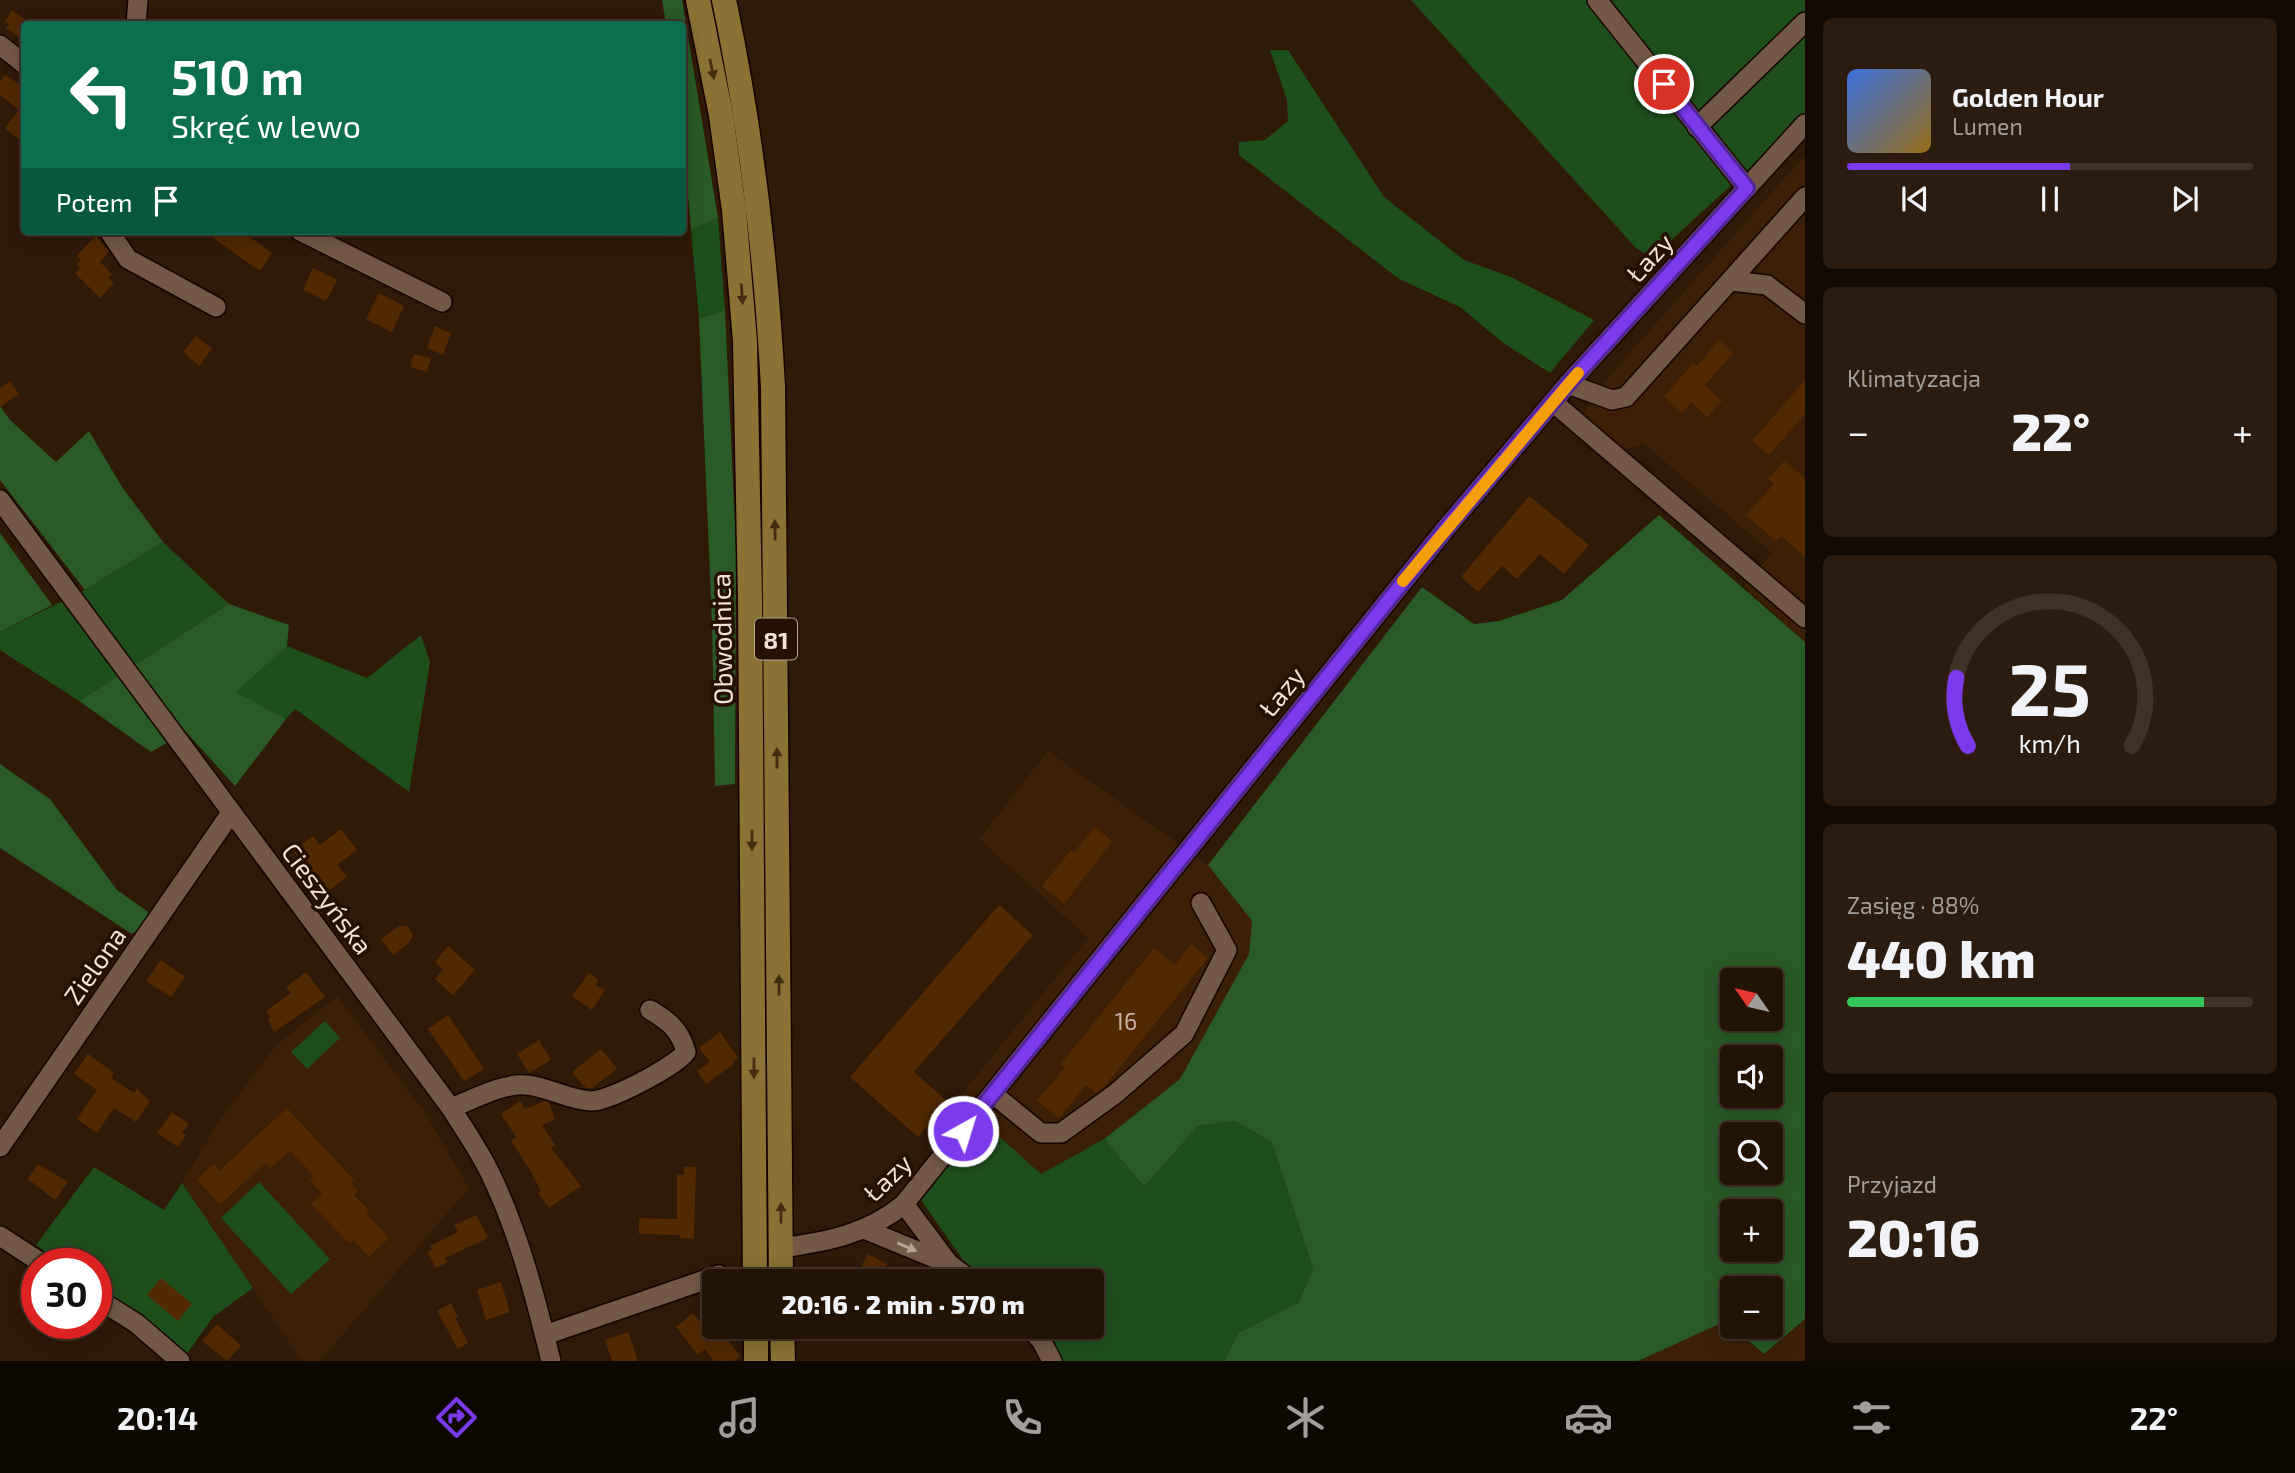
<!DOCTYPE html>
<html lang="pl">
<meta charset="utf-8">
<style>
:root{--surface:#231305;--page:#2b1c0f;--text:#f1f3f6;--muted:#a39e9a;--line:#403227;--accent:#7c3aed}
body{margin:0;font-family:"Exo 2",sans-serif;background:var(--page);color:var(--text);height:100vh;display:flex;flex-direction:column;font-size:26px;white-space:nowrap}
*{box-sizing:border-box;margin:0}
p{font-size:23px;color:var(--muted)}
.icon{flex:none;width:38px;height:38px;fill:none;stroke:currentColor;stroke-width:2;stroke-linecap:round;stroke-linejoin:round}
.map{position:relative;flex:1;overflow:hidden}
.panel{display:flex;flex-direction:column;gap:18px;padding:18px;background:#130a03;width:490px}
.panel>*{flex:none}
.banner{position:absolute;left:21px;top:21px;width:665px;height:214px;border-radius:7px;box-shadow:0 4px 18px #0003,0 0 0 2px var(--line);background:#0b6e4f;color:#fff;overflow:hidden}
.needle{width:46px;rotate:304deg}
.controls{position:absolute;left:1720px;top:968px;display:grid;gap:14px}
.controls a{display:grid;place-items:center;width:63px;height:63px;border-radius:7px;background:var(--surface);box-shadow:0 4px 18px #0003,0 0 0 2px var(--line);font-size:35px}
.speed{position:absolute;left:21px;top:1248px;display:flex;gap:14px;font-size:35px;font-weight:700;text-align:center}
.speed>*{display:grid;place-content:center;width:91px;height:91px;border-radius:50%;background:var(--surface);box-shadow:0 4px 18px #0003,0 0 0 2px var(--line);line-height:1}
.speed .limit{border:10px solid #d22;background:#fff;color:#111}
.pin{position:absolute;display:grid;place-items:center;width:60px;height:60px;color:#fff;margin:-30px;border:4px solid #fff;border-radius:50%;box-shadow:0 2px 7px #0007}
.me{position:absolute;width:77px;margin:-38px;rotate:39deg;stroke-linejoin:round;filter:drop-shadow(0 0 5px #0008)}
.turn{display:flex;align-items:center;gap:24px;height:147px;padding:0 35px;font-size:32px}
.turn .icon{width:91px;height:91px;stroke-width:2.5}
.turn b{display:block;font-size:49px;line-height:60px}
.then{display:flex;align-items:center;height:66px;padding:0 35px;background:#0003;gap:14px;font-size:26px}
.big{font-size:52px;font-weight:800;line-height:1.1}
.panel .tile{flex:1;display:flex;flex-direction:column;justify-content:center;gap:10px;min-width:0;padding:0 24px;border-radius:10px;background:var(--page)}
.panel .dial{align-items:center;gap:0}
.dial svg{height:182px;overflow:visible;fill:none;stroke:var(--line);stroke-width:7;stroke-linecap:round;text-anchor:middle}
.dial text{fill:var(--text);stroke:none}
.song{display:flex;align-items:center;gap:21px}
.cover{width:84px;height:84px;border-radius:10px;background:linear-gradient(135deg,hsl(220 70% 55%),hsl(40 70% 35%))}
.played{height:7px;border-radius:4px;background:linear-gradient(90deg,var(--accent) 55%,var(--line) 55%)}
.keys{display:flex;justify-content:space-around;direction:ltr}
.heat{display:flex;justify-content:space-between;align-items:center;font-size:38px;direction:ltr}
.charge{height:10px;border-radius:5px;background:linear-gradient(90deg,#34c759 88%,var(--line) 0)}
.trip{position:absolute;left:702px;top:1269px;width:402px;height:70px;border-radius:7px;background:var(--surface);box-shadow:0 4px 18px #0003,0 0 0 2px var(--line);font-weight:800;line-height:70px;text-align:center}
.menu{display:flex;height:112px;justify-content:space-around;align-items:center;background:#0e0802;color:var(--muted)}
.menu .icon{width:49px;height:49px}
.menu .active{color:var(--accent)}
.menu b{font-size:32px;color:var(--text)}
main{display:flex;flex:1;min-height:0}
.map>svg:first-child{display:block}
</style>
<main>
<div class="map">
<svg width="1805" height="1361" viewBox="0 0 1805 1361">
<rect width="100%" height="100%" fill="#2f1907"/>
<!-- built -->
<g fill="#3c1f07">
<path d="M1805 155V642L1744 586 1772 553 1643 443 1620 452 1581 419 1605 381Z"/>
<path d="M1048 751 1208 865 1252 921 1249 954 1180 1079 1104 1139 1041 1174 958 1099 1088 938 979 839Z"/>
<path d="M337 996 424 1111 469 1188 320 1361H302L182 1183 217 1124 276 1045Z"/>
<path d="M1805 1319V1361H1638L1726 1320 1764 1354Z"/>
</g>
<!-- green -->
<g fill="#1f4e1d">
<path d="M1411 0H1805V117L1652 258 1636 248Z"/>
<path d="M1270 50H1288L1384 197 1464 260 1511 277 1594 320 1550 373 1502 342 1460 307 1399 279 1239 155V142L1265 140 1288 121 1287 100Z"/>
<path d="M718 218 725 310 699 319 691 230Z"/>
<path d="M163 542 229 604 79 701 0 650V632L85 590Z"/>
<path d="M421 635 430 662 409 792 295 709 286 719 235 692 287 646 367 678Z"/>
<path d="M325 1021 340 1038 307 1069 291 1052Z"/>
<path d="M982 1121 1041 1174 1104 1139 1144 1187 1198 1126 1235 1121 1272 1143 1313 1269 1299 1302 1238 1333 1224 1361H1061L1049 1334 1040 1327 1092 1326V1281H988L963 1260 921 1200Z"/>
<path d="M94 1167 164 1210 182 1183 253 1288 213 1317 184 1358 140 1317 96 1287V1264L62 1263 36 1245Z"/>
<path d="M259 1182 330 1259 291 1294 221 1218Z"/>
</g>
<!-- forest -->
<g fill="#2a5a27" fill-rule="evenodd">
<path d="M662 0H682L718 218 691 230 683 136 682 24H666Z"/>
<path d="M725 310 736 547 735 784 715 786 712 622 699 319Z"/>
<path d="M0 406 10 420 56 462 89 431 122 487 163 542 85 590 0 480Z"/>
<path d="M1659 515 1805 642V1319L1764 1354 1733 1327 1771 1326V1288H1732V1326L1726 1321 1638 1361H1224L1238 1333 1299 1302 1313 1269 1272 1143 1235 1121 1198 1126 1144 1187 1104 1139 1180 1079 1249 954 1252 921 1208 865 1422 587 1474 624 1499 621 1562 600ZM1771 980V1018H1732V980ZM1771 1057V1096H1732V1057ZM1771 1134V1172H1732V1134ZM1771 1211V1250H1732V1211Z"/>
<path d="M0 533 52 605 0 632Z"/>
<path d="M229 604 289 625 287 646 236 692 286 719 235 786 186 732 151 752 79 701Z"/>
<path d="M0 764 50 799 117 890 154 916 132 934 0 848Z"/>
</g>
<!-- building -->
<g fill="#512902">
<path d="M12 10 30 23 24 24V32L20 38 6 28 9 24 5 22Z"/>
<path d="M5 75 24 87V144L5 128 19 110 0 95V82Z"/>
<path d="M203 231H254L250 237 272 253 260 271Z"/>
<path d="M96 236 109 252 100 262 112 274 108 277 114 283 100 298 75 273 80 268 77 264 81 260 77 255Z"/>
<path d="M313 268 337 280 326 301 303 290Z"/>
<path d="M379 293 404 306 392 332 366 319Z"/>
<path d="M435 326 451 333 443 355 427 348Z"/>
<path d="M196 336 212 349 199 366 183 352Z"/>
<path d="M1719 340 1733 353 1705 385 1722 401 1707 417 1691 402 1682 413 1664 397 1693 363 1697 366Z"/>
<path d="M414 354 431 358 427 372 410 367Z"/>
<path d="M1805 380V414L1769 455 1752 441Z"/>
<path d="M10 381 19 394 0 407V388Z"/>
<path d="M1784 461 1805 478V557L1781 536 1776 541 1746 515 1774 484 1768 479Z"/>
<path d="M1529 496 1589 545 1564 574 1540 554 1517 579 1502 566 1478 592 1461 577Z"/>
<path d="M1095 827 1112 841 1064 904 1042 886 1071 850 1074 852Z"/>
<path d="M341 829 357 850 337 865 347 877 326 893 293 851 313 836 320 845Z"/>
<path d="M999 905 1033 935 914 1072 948 1102 918 1137 850 1077Z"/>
<path d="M399 926H407L413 935 408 944 393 955 381 939Z"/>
<path d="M1191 944 1208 958 1104 1087 1096 1093 1086 1085 1059 1118 1037 1101 1065 1067 1061 1064 1154 948 1175 965Z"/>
<path d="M448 946 475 970 453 995 435 979 443 970 435 962Z"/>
<path d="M161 960 185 977 171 997 146 981Z"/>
<path d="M306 972 325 997 274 1032 268 1019 271 1017 266 1011 291 993 286 987Z"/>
<path d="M589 973 599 980 596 985 605 990 592 1010 572 996Z"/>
<path d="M448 1015 484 1069 464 1081 428 1029Z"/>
<path d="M720 1032 738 1058 733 1062 734 1064 706 1084 697 1071 710 1062 699 1048Z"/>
<path d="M539 1040 551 1060 529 1073 517 1054Z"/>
<path d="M601 1049 617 1069 592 1088H586L572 1072Z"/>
<path d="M88 1054 114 1073 111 1078 134 1093 137 1089 150 1101 136 1122 114 1108 97 1133 77 1119 97 1090 74 1074Z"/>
<path d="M520 1101 525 1109 544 1101 549 1103 555 1119 542 1125 555 1145 551 1148 581 1186 549 1208 538 1193 541 1191 530 1170 511 1141 516 1137 501 1114Z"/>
<path d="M287 1108 354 1180 351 1183 358 1191 354 1195 369 1210 366 1213 389 1238 369 1257 354 1240 349 1243 311 1204 322 1194 310 1180 314 1176 290 1151 270 1168 265 1163 220 1205 197 1179 214 1164 219 1171Z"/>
<path d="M172 1112 189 1124 182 1132 186 1135 178 1147 157 1133Z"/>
<path d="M38 1164 68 1182 55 1200 28 1179Z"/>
<path d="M684 1167H696L694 1239 680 1238V1235L639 1234V1218L677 1219V1174L684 1175Z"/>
<path d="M476 1215 488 1238 445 1258 448 1262 436 1268 427 1252 432 1250 430 1246 458 1232 454 1225Z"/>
<path d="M868 1254 887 1264 878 1281H853Z"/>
<path d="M161 1278 192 1304 178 1321 147 1295Z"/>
<path d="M501 1282 510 1312 486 1320 477 1290Z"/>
<path d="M451 1303 458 1317 455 1318 468 1343 458 1349 437 1311Z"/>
<path d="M714 1309V1340L722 1333 740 1356 734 1361H714L705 1349 698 1355 676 1327 693 1313 699 1321Z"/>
<path d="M217 1324 241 1346 227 1361 202 1341Z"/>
<path d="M628 1332 638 1361H612L605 1340Z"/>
</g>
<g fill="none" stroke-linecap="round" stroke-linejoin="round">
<!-- minor casing -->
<g stroke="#160400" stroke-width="22">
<g id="minor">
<path d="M1597 0 1747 188"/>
<path d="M136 24 138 0"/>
<path d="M0 45 24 64"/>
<path d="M1697 127 1805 22"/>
<path d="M109 231 128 259 216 307"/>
<path d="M300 231 442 302"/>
<path d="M1731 281 1767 285 1805 314"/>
<path d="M1568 384 1612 400 1626 397 1805 197"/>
<path d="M1553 402 1805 618"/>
<path d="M0 500 451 1108C464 1129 479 1150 490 1173 519 1233 535 1296 551 1361"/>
<path d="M993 1094 1041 1133H1061L1115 1094 1184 1034 1227 950 1201 903"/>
<path d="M451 1108C474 1099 493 1088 517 1085 543 1083 566 1100 591 1101 608 1102 676 1066 686 1052 680 1030 669 1021 650 1010"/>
<path d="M0 1147 231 813"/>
<path d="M904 1204 949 1264"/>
<path d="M864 1229 949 1264 972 1281"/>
<path d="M0 1236 43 1264"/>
<path d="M781 1248C826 1242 868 1234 904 1204L1447 527 1568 384 1805 124"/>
<path d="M96 1298 136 1323 180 1361"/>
<path d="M1027 1326 1041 1340 1052 1361"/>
<path d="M545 1335 719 1275"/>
</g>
</g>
<!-- major casing -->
<g stroke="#160400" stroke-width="27">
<g id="major">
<path d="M698 0 721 115 734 210 745 341 750 599 755 1281"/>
<path d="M724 0C751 128 766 257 773 387L781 1281"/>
<path d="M756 1326V1361"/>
<path d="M782 1326 783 1361"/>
</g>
</g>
<!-- minor -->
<use href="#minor" stroke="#735845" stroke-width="19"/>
<!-- major -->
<use href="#major" stroke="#8a7134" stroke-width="24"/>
</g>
<!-- one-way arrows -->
<defs><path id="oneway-solid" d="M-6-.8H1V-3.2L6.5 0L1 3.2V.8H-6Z" transform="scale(1.75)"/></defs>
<g fill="#432d10">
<use href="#oneway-solid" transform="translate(712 69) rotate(78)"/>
<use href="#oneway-solid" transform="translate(742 294) rotate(86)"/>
<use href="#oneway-solid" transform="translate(775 530) rotate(-91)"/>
<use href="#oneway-solid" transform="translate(777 758) rotate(-90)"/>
<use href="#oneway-solid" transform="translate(752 840) rotate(90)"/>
<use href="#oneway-solid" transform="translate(779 985) rotate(-90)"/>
<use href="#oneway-solid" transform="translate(754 1068) rotate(90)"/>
<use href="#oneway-solid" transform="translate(781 1213) rotate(-90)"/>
</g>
<use fill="#b8a395" href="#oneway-solid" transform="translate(907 1247) rotate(23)"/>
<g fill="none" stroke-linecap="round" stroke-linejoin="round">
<!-- route casing -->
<g stroke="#51269a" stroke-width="18">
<path id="route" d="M963 1131 1447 527 1568 384 1747 188 1664 84"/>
</g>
<!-- route -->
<use href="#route" stroke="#7c3aed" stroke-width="12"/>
<!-- slow -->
<path stroke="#f59e0b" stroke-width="12" d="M1403 581 1578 373"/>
</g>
<g text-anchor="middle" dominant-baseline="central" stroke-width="7" stroke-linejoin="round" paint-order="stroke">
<!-- number labels -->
<g font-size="23" fill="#c9b3a1">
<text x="1126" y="1021">16</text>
</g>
<!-- shield labels -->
<rect fill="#251001" stroke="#b4a296" stroke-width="2" x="755" y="618.5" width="42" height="41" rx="5"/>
<g font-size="24" font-weight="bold" fill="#f1e1d6">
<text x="776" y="639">81</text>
</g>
<!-- street labels -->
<g font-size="26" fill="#f1e1d6" stroke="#251001">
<text transform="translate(1649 257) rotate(-48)">Łazy</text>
<text transform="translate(721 639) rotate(-91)">Obwodnica</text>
<text transform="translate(1281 691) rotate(-51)">Łazy</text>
<text transform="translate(328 898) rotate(53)">Cieszyńska</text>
<text transform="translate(94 965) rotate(-55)">Zielona</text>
<text transform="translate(887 1177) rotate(-44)">Łazy</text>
</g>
</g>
</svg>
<div class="controls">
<a><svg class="needle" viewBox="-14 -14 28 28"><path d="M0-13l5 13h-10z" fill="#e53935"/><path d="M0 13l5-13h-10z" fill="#a39e9a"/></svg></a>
<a><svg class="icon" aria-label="sound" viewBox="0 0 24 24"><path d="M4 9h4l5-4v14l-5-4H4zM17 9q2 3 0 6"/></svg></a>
<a><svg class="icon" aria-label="search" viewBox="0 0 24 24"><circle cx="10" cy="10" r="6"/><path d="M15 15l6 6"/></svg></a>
<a>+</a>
<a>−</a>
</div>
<div class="speed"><div class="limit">30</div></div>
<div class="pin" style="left:1664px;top:84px;background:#d93025"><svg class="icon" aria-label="arrive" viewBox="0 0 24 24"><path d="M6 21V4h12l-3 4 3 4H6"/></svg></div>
<svg class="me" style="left:963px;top:1131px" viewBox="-20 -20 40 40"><circle r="17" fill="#7c3aed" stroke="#fff" stroke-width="3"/><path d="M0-11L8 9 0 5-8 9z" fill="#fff"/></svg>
<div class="trip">20:16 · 2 min · 570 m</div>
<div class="banner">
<div class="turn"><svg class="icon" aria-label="left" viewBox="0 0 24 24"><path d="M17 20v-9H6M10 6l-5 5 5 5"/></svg><div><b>510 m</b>Skręć w lewo</div></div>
<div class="then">Potem<svg class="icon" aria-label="arrive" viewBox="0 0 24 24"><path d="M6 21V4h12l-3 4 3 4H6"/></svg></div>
</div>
</div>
<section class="panel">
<div class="tile">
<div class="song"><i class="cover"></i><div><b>Golden Hour</b><p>Lumen</p></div></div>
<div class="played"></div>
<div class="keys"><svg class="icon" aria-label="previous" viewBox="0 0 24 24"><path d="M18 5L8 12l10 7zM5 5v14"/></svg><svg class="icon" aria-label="pause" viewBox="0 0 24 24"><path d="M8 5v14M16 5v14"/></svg><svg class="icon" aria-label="next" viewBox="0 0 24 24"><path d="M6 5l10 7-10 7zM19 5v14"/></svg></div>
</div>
<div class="tile"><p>Klimatyzacja</p>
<div class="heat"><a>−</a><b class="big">22°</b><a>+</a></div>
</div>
<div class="tile dial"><svg viewBox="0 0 100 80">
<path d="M14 69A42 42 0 1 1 86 69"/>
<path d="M14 69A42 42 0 0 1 9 39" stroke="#7c3aed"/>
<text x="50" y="56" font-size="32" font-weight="700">25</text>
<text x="50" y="72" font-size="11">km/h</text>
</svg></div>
<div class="tile"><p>Zasięg · 88%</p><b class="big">440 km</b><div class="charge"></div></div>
<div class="tile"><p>Przyjazd</p><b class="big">20:16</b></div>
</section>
</main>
<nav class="menu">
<b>20:14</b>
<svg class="icon active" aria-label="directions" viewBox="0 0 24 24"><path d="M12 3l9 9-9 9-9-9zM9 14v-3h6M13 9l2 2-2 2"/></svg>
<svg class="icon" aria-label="music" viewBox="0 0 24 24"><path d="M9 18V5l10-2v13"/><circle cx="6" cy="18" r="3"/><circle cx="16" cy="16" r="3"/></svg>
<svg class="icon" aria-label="phone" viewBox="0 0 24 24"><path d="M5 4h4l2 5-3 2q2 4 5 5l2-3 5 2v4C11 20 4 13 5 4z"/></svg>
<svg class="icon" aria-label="climate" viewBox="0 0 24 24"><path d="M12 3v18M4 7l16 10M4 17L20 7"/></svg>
<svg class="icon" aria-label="car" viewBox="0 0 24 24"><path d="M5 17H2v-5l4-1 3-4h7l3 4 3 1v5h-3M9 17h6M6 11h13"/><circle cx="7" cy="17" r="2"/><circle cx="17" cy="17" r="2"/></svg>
<svg class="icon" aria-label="filters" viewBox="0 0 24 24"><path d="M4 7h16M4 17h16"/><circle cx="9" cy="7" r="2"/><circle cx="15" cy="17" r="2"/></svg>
<b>22°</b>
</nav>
